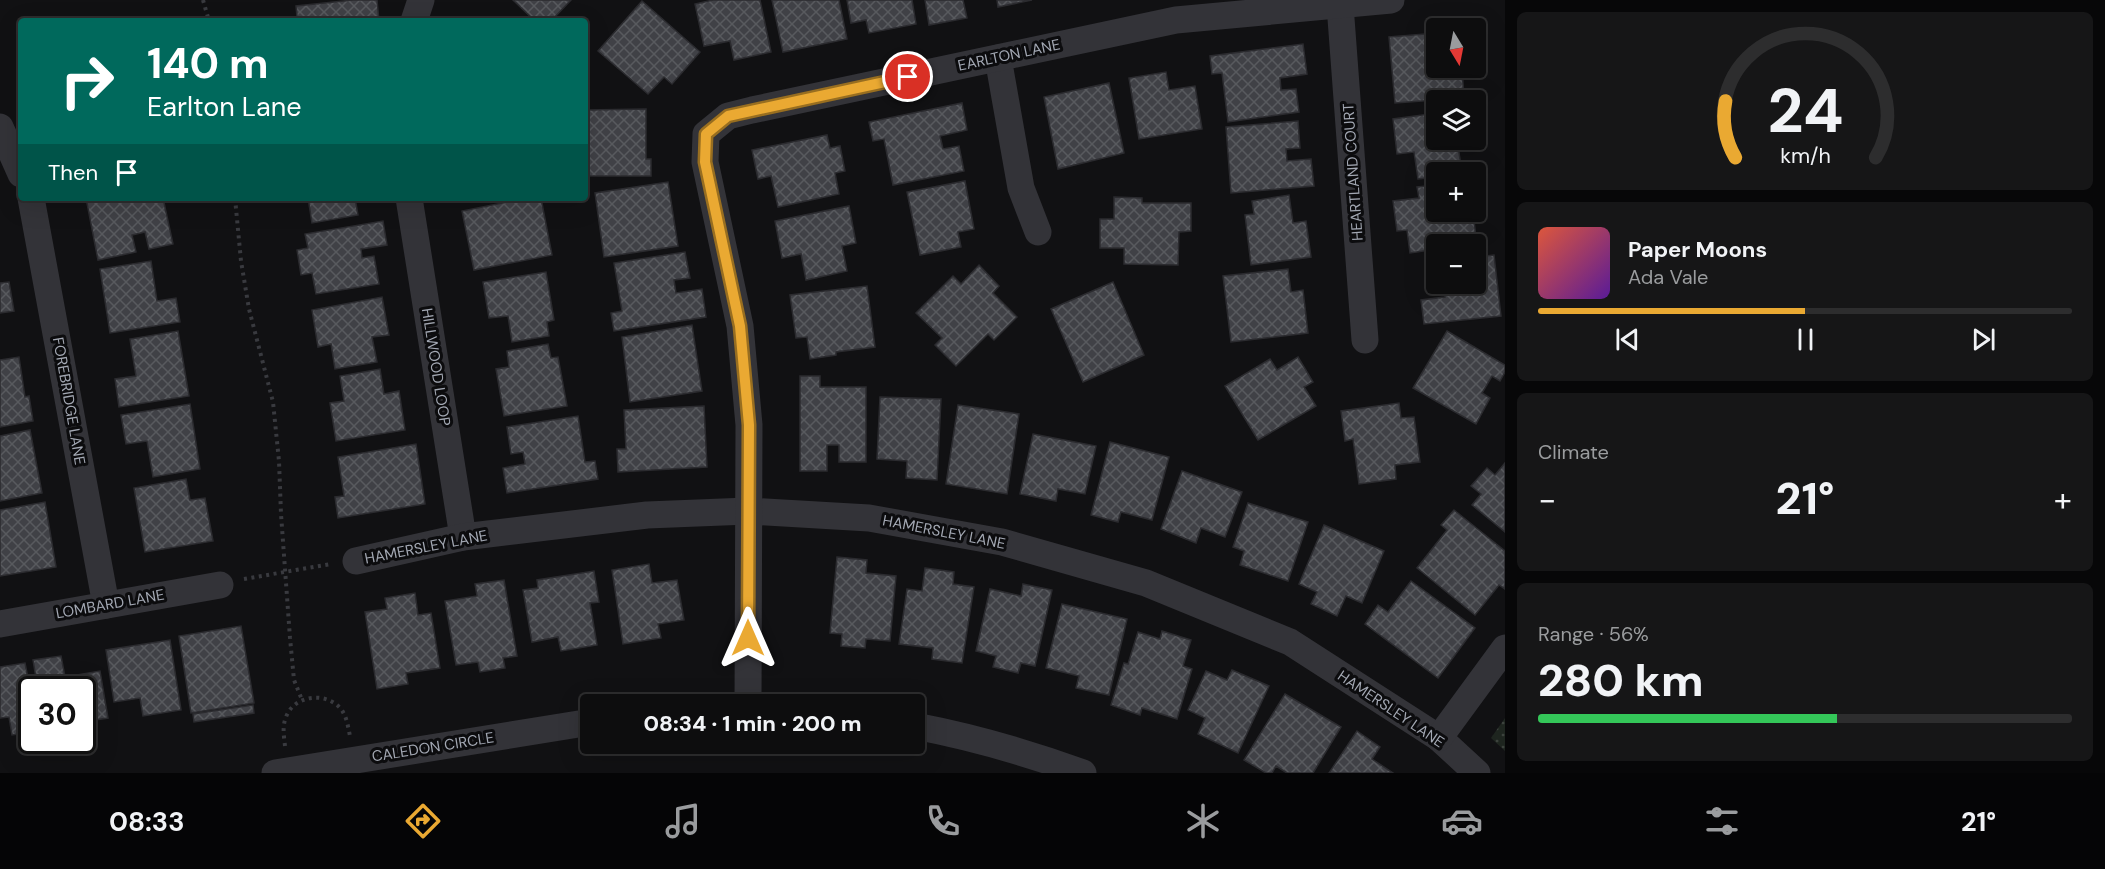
<!DOCTYPE html>
<meta charset="utf-8">
<style>
:root{--surface:#0d0d0e;--page:#161617;--text:#f1f3f6;--muted:#9a9c9e;--line:#2d2d2e;--accent:#eaa932}
body{margin:0;font-family:"DM Sans",sans-serif;background:var(--page);color:var(--text);height:100vh;display:flex;flex-direction:column;font-size:22px;white-space:nowrap}
*{box-sizing:border-box;margin:0}
p{font-size:20px;color:var(--muted)}
.icon{flex:none;width:33px;height:33px;fill:none;stroke:currentColor;stroke-width:2;stroke-linecap:round;stroke-linejoin:round}
.map{position:relative;flex:1;overflow:hidden}
.panel{display:flex;flex-direction:column;gap:12px;padding:12px;background:#070708;width:600px}
.panel>*{flex:none}
.hud{position:absolute;left:18px;top:18px;width:570px;height:183px;border-radius:6px;box-shadow:0 6px 24px #0002,0 0 0 2px var(--line);background:#00695c;color:#fff;overflow:hidden}
.needle{width:39px;rotate:170deg}
.controls{position:absolute;left:1426px;top:18px;display:grid;gap:12px}
.controls a{display:grid;place-items:center;width:60px;height:60px;border-radius:6px;background:var(--surface);box-shadow:0 6px 24px #0002,0 0 0 2px var(--line);font-size:30px}
.speed{position:absolute;left:18px;top:676px;display:flex;gap:12px;font-size:30px;font-weight:700;text-align:center}
.speed>*{display:grid;place-content:center;width:78px;height:78px;border-radius:50%;background:var(--surface);box-shadow:0 6px 24px #0002,0 0 0 2px var(--line);line-height:1}
.speed .limit{border:3px solid #111;border-radius:9px;background:#fff;color:#111}
.pin{position:absolute;display:grid;place-items:center;width:51px;height:51px;color:#fff;margin:-26px;border:3px solid #fff;border-radius:50%;box-shadow:0 2px 6px #0007}
.me{position:absolute;width:66px;margin:-33px;rotate:0deg;stroke-linejoin:round;filter:drop-shadow(0 0 4px #0008)}
.turn{display:flex;align-items:center;gap:21px;height:126px;padding:0 30px;font-size:27px}
.turn .icon{width:78px;height:78px;stroke-width:2.5}
.turn b{display:block;font-size:42px;line-height:51px}
.then{display:flex;align-items:center;height:57px;padding:0 30px;background:#0003;gap:12px;font-size:22px}
.big{font-size:45px;font-weight:800;line-height:1.1}
.panel .widget{flex:1;display:flex;flex-direction:column;justify-content:center;gap:9px;min-width:0;padding:0 21px;border-radius:9px;background:var(--page)}
.panel .dial{align-items:center;gap:0}
.dial svg{height:156px;overflow:visible;fill:none;stroke:var(--line);stroke-width:7;stroke-linecap:round;text-anchor:middle}
.dial text{fill:var(--text);stroke:none}
.song{display:flex;align-items:center;gap:18px}
.cover{width:72px;height:72px;border-radius:9px;background:linear-gradient(135deg,hsl(10 70% 55%),hsl(270 70% 35%))}
.played{height:6px;border-radius:3px;background:linear-gradient(90deg,var(--accent) 50%,var(--line) 50%)}
.keys{display:flex;justify-content:space-around;direction:ltr}
.heat{display:flex;justify-content:space-between;align-items:center;font-size:33px;direction:ltr}
.charge{height:9px;border-radius:4px;background:linear-gradient(90deg,#34c759 56%,var(--line) 0)}
.trip{position:absolute;left:580px;top:694px;width:345px;height:60px;border-radius:6px;background:var(--surface);box-shadow:0 6px 24px #0002,0 0 0 2px var(--line);font-weight:800;line-height:60px;text-align:center}
.menu{display:flex;height:96px;justify-content:space-around;align-items:center;background:#050506;color:var(--muted)}
.menu .icon{width:42px;height:42px}
.menu .selected{color:var(--accent)}
.menu b{font-size:27px;color:var(--text)}
main{display:flex;flex:1;min-height:0}
.map>svg:first-child{display:block}
</style>
<main>
<div class="map">
<svg width="1505" height="773" viewBox="0 0 1505 773">
<defs>
<pattern id="grass-dots" width="8" height="8" patternUnits="userSpaceOnUse" patternTransform="scale(1.5)"><rect width="8" height="8" fill="#1e251f"/><path d="M2 2h.1M6 6h.1" fill="none" stroke="#3c423d" stroke-width="1.8" stroke-linecap="round"/></pattern>
<pattern id="building-cross-hatch" width="8" height="8" patternUnits="userSpaceOnUse" patternTransform="scale(1.5)"><rect width="8" height="8" fill="#404146"/><path d="M0 0l8 8M0 8l8-8" fill="none" stroke="#585a5e"/></pattern>
</defs>
<rect width="100%" height="100%" fill="#111113"/>
<!-- grass -->
<path fill="url(#grass-dots)" d="M1505 718V751L1491 738Z"/>
<!-- building -->
<g fill="url(#building-cross-hatch)" stroke="#2b2b2f" stroke-width="1.5">
<path d="M353 0H377L379 21H291V18L297 17 296 6Z"/>
<path d="M513 0H571L551 21H535Z"/>
<path d="M713 0H760L771 52 734 60 730 41 704 46 695 4Z"/>
<path d="M772 0H839L847 39 783 52Z"/>
<path d="M847 0H912L916 24 869 33 866 20 851 23Z"/>
<path d="M925 0H963L967 18 929 25Z"/>
<path d="M997 0H1032L998 7Z"/>
<path d="M642 1 700 52 672 84 664 77 648 94 598 51Z"/>
<path d="M1437 33V68H1462L1464 98 1395 103 1389 37Z"/>
<path d="M1303 44 1307 74 1280 78 1281 90 1296 89 1299 112 1228 122 1222 73 1212 74 1210 56Z"/>
<path d="M1166 72 1169 90 1195 86 1202 129 1139 139 1129 78Z"/>
<path d="M1109 83 1124 153 1058 169 1044 97Z"/>
<path d="M962 103 967 130 940 136 943 149 959 146 964 171 893 185 884 139 873 141 869 122Z"/>
<path d="M646 109V159H651V176H585V110Z"/>
<path d="M1437 113V140H1457L1462 172H1437V177L1418 179 1414 152 1397 154 1393 119Z"/>
<path d="M1298 121 1300 148 1286 149 1287 161 1311 159 1314 186 1231 193 1226 127Z"/>
<path d="M827 135 830 148 840 146 845 171 835 173 839 194 778 207 771 176 758 179 752 150Z"/>
<path d="M965 181 974 229 958 232 961 247 920 255 907 192Z"/>
<path d="M668 182 678 246 604 257 595 193Z"/>
<path d="M1437 185V212H1473L1477 246 1476 244H1437V249L1410 253 1407 230 1397 231 1393 201 1419 198 1417 187Z"/>
<path d="M1289 195 1293 223 1306 221 1311 257 1251 265 1245 215 1254 214 1252 201Z"/>
<path d="M1114 197 1142 198V203H1191V231L1179 232 1178 265 1124 264V248H1100V219H1114Z"/>
<path d="M86 198H163L173 244 149 249 145 232 132 235 136 252 98 260Z"/>
<path d="M308 198H355L358 215 312 223Z"/>
<path d="M528 198H541L552 255 474 270 462 211Z"/>
<path d="M849 206 856 243 842 246 847 271 806 280 801 254 782 258 775 221Z"/>
<path d="M383 221 387 245 361 249 362 258 374 256 379 284 316 294 312 273 301 275 297 250 308 248 305 234Z"/>
<path d="M685 252 690 278 674 280 676 293 702 289 706 317 614 331 611 313 622 311 614 263Z"/>
<path d="M1494 255 1501 316 1424 324 1421 300 1445 297 1444 289 1433 290 1430 262 1437 261V284H1476V257Z"/>
<path d="M151 261 157 301 176 298 180 322 110 333 100 269Z"/>
<path d="M979 265 999 286 993 293 1017 317 994 340 988 334 956 366 935 345 942 338 916 313 953 276 961 284Z"/>
<path d="M1288 269 1291 292 1303 290 1308 333 1231 342 1223 276Z"/>
<path d="M546 272 554 320 547 322 549 336 512 342 508 316 489 318 483 282Z"/>
<path d="M9 282 14 311 0 313V283Z"/>
<path d="M1113 282 1144 355 1083 382 1051 309Z"/>
<path d="M867 286 875 347 836 352V355L810 359 807 337 796 338 790 295Z"/>
<path d="M382 297 389 335 372 337 377 362 335 369 331 344 318 347 312 310Z"/>
<path d="M692 325 702 391 630 402 622 337Z"/>
<path d="M178 331 189 396 119 407 115 379 136 376 130 339Z"/>
<path d="M1447 331 1505 365V372L1500 381 1492 376 1482 393 1490 398 1476 424 1413 388Z"/>
<path d="M548 344 551 358 558 357 567 406 504 416 496 369 509 367 507 351Z"/>
<path d="M19 357 25 397 29 396 33 421 0 427V360Z"/>
<path d="M1298 357 1313 382 1304 387 1316 406 1258 440 1225 386 1270 359 1277 370Z"/>
<path d="M380 369 384 394 399 391 405 430 336 441 330 403 344 401 340 376Z"/>
<path d="M800 376H820V387H866V462H839V445H827V471H800Z"/>
<path d="M880 397 941 399 937 480 906 478 907 461 877 459Z"/>
<path d="M1399 403 1401 418 1414 417 1420 462 1395 465 1396 479 1359 484 1353 439 1345 441 1341 411Z"/>
<path d="M190 404 200 469 153 477 147 441 126 444 121 415Z"/>
<path d="M958 405 1019 414 1007 494 946 484Z"/>
<path d="M704 406 707 467 618 472 617 449H626L624 410Z"/>
<path d="M578 416 585 462 595 461 598 479 507 493 503 468 525 464 523 452 511 454 507 427Z"/>
<path d="M30 430 42 493 0 501V436Z"/>
<path d="M1033 434 1096 446 1085 494 1058 489 1056 501 1020 494Z"/>
<path d="M1110 442 1169 457 1152 520 1121 512 1118 522 1091 515Z"/>
<path d="M416 444 425 504 338 518 335 497 344 496 338 457Z"/>
<path d="M1505 463V532L1472 505 1481 494 1471 486 1487 468 1495 475Z"/>
<path d="M1182 471 1242 492 1225 537 1201 528 1196 543 1161 529Z"/>
<path d="M186 479 190 500 205 498 213 541 145 552 134 488Z"/>
<path d="M45 502 56 567 0 576V510Z"/>
<path d="M1248 503 1308 522 1288 581 1240 565 1244 551 1233 547Z"/>
<path d="M1454 510 1505 551V589L1499 585 1475 615 1417 568 1447 530 1441 525Z"/>
<path d="M1324 525 1384 551 1362 603 1346 596 1337 616 1311 604 1317 592 1299 584Z"/>
<path d="M837 557 867 560 866 573 896 576 890 641 866 639 865 648 841 646 842 634 830 633Z"/>
<path d="M649 564 652 583 677 580 684 620 658 624 661 638 623 644 612 570Z"/>
<path d="M925 568 954 572 953 584 974 587 962 663 932 659 933 648 899 644 907 589 922 591Z"/>
<path d="M594 571 599 602 590 603 597 645 561 651 558 637 532 642 523 590 538 588 537 580Z"/>
<path d="M504 580 517 656 503 658 505 668 480 672 478 662 456 665 445 601 477 596 475 584Z"/>
<path d="M1411 581 1475 628 1438 678 1365 624 1378 605 1388 612Z"/>
<path d="M1023 584 1052 590 1035 666 1021 663 1018 673 993 667 996 656 976 651 990 589 1021 596Z"/>
<path d="M415 593 418 615 431 613 440 668 406 673 408 684 377 689 365 612 387 609 385 598Z"/>
<path d="M1062 604 1127 619 1109 695 1076 688 1079 676 1046 668Z"/>
<path d="M241 626 254 703 191 713 179 636Z"/>
<path d="M1162 631 1191 640 1183 666 1192 669 1177 719 1142 708 1140 715 1111 705 1124 663 1128 664 1138 632 1160 639Z"/>
<path d="M170 640 181 710 143 716 140 698 114 702 106 650Z"/>
<path d="M61 656 65 677 100 671 108 718 82 722V690H38L33 660Z"/>
<path d="M25 663 32 699V732L12 735 9 717 0 718V667Z"/>
<path d="M1232 670 1269 686 1238 753 1198 734 1205 718 1188 710 1206 671 1227 680Z"/>
<path d="M1285 694 1341 727 1313 773H1287L1276 766 1272 773H1266L1244 760Z"/>
<path d="M253 705 254 713 194 722 193 714Z"/>
<path d="M1357 731 1380 747 1372 759 1393 773H1329Z"/>
</g>
<g fill="none" stroke-linecap="round" stroke-linejoin="round">
<!-- path -->
<g stroke="#393a3f" stroke-width="4" stroke-dasharray="3 4.5" stroke-linecap="butt">
<path d="M203 0 209 21"/>
<path d="M235 198 241 261 249 309 273 402 279 461 281 514 290 638 294 680 302 700"/>
<path d="M244 579 331 564"/>
<path d="M285 746C284 736 282 727 286 717 294 695 326 691 341 709 347 717 348 727 350 736"/>
</g>
<!-- minor -->
<g stroke="#333338" stroke-width="27">
<path d="M1340 5 1365 340"/>
<path d="M414 21 421 0"/>
<path d="M998 58 1021 188 1038 232"/>
<path d="M0 127 21 174"/>
<path d="M31 198 106 605"/>
<path d="M409 198 463 537"/>
<path d="M356 561 463 537 647 515 748 511 869 518 1002 542 1146 583 1290 642 1439 738 1477 773"/>
<path d="M0 624 220 585"/>
<path d="M748 705 749 425 740 326 705 162 706 134 728 116 752 110 1176 20 1391 0"/>
<path d="M915 726C973 737 1028 753 1083 773"/>
<path d="M1439 738 1505 648"/>
<path d="M275 773 591 722"/>
</g>
</g>
<g fill="none" stroke-linecap="round" stroke-linejoin="round">
<!-- route casing -->
<g stroke="#986e20" stroke-width="15">
<path id="route" d="M748 638 749 425 740 326 705 162 706 134 728 116 908 77"/>
</g>
<!-- route -->
<use href="#route" stroke="#eaa932" stroke-width="10"/>
</g>
<g text-anchor="middle" dominant-baseline="central" stroke-width="6" stroke-linejoin="round" paint-order="stroke">
<!-- street labels -->
<g font-size="15" fill="#a3a8b3" stroke="#0c0c0e">
<text transform="translate(1009 55) rotate(-12)">EARLTON LANE</text>
<text transform="translate(1353 172) rotate(-94)">HEARTLAND COURT</text>
<text transform="translate(436 367) rotate(81)">HILLWOOD LOOP</text>
<text transform="translate(69 401) rotate(80)">FOREBRIDGE LANE</text>
<text transform="translate(944 532) rotate(11)">HAMERSLEY LANE</text>
<text transform="translate(426 547) rotate(-11)">HAMERSLEY LANE</text>
<text transform="translate(110 604) rotate(-10)">LOMBARD LANE</text>
<text transform="translate(1391 709) rotate(34)">HAMERSLEY LANE</text>
<text transform="translate(433 747) rotate(-9)">CALEDON CIRCLE</text>
</g>
</g>
</svg>
<div class="controls">
<a><svg class="needle" viewBox="-14 -14 28 28"><path d="M0-13l5 13h-10z" fill="#e53935"/><path d="M0 13l5-13h-10z" fill="#9a9c9e"/></svg></a>
<a><svg class="icon" aria-label="layers" viewBox="0 0 24 24"><path d="M12 4l9 5-9 5-9-5zM3 14l9 5 9-5"/></svg></a>
<a>+</a>
<a>−</a>
</div>
<div class="speed"><div class="limit">30</div></div>
<div class="pin" style="left:908px;top:77px;background:#d93025"><svg class="icon" aria-label="arrive" viewBox="0 0 24 24"><path d="M6 21V4h12l-3 4 3 4H6"/></svg></div>
<svg class="me" style="left:748px;top:638px" viewBox="-20 -20 40 40"><path d="M0-17L14 15 0 8-14 15z" fill="#eaa932" stroke="#fff" stroke-width="4"/></svg>
<div class="trip">08:34 · 1 min · 200 m</div>
<div class="hud">
<div class="turn"><svg class="icon" aria-label="right" viewBox="0 0 24 24"><path d="M7 20v-9h11M14 6l5 5-5 5"/></svg><div><b>140 m</b>Earlton Lane</div></div>
<div class="then">Then<svg class="icon" aria-label="arrive" viewBox="0 0 24 24"><path d="M6 21V4h12l-3 4 3 4H6"/></svg></div>
</div>
</div>
<section class="panel">
<div class="widget dial"><svg viewBox="0 0 100 80">
<path d="M14 69A42 42 0 1 1 86 69"/>
<path d="M14 69A42 42 0 0 1 9 40" stroke="#eaa932"/>
<text x="50" y="56" font-size="32" font-weight="700">24</text>
<text x="50" y="72" font-size="11">km/h</text>
</svg></div>
<div class="widget">
<div class="song"><i class="cover"></i><div><b>Paper Moons</b><p>Ada Vale</p></div></div>
<div class="played"></div>
<div class="keys"><svg class="icon" aria-label="previous" viewBox="0 0 24 24"><path d="M18 5L8 12l10 7zM5 5v14"/></svg><svg class="icon" aria-label="pause" viewBox="0 0 24 24"><path d="M8 5v14M16 5v14"/></svg><svg class="icon" aria-label="next" viewBox="0 0 24 24"><path d="M6 5l10 7-10 7zM19 5v14"/></svg></div>
</div>
<div class="widget"><p>Climate</p>
<div class="heat"><a>−</a><b class="big">21°</b><a>+</a></div>
</div>
<div class="widget"><p>Range · 56%</p><b class="big">280 km</b><div class="charge"></div></div>
</section>
</main>
<nav class="menu">
<b>08:33</b>
<svg class="icon selected" aria-label="directions" viewBox="0 0 24 24"><path d="M12 3l9 9-9 9-9-9zM9 14v-3h6M13 9l2 2-2 2"/></svg>
<svg class="icon" aria-label="music" viewBox="0 0 24 24"><path d="M9 18V5l10-2v13"/><circle cx="6" cy="18" r="3"/><circle cx="16" cy="16" r="3"/></svg>
<svg class="icon" aria-label="phone" viewBox="0 0 24 24"><path d="M5 4h4l2 5-3 2q2 4 5 5l2-3 5 2v4C11 20 4 13 5 4z"/></svg>
<svg class="icon" aria-label="climate" viewBox="0 0 24 24"><path d="M12 3v18M4 7l16 10M4 17L20 7"/></svg>
<svg class="icon" aria-label="car" viewBox="0 0 24 24"><path d="M5 17H2v-5l4-1 3-4h7l3 4 3 1v5h-3M9 17h6M6 11h13"/><circle cx="7" cy="17" r="2"/><circle cx="17" cy="17" r="2"/></svg>
<svg class="icon" aria-label="filters" viewBox="0 0 24 24"><path d="M4 7h16M4 17h16"/><circle cx="9" cy="7" r="2"/><circle cx="15" cy="17" r="2"/></svg>
<b>21°</b>
</nav>
